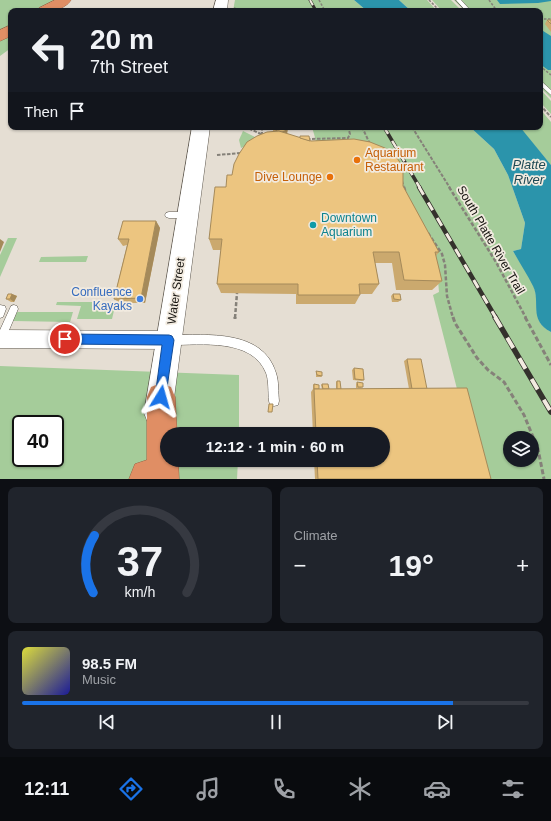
<!DOCTYPE html>
<meta charset="utf-8">
<style>
:root{--surface:#171b24;--page:#20242c;--text:#f1f3f6;--muted:#9ea1a6;--line:#363941;--accent:#1a73e8}
body{margin:0;font-family:Arial,sans-serif;background:var(--page);color:var(--text);height:100vh;display:flex;flex-direction:column;font-size:15px;white-space:nowrap}
*{box-sizing:border-box;margin:0}
p{font-size:13px;color:var(--muted)}
.icon{flex:none;width:22px;height:22px;fill:none;stroke:currentColor;stroke-width:2;stroke-linecap:round;stroke-linejoin:round}
.map{position:relative;height:479px;overflow:hidden}
.drawer{display:flex;flex-direction:column;gap:8px;padding:8px;background:#0d0f14;flex:1}
.drawer>*{flex:none}
.top-card{position:absolute;left:8px;top:8px;width:535px;height:122px;border-radius:8px;box-shadow:0 1px 3px #0004;background:#171b24;color:var(--text);overflow:hidden}
.controls{position:absolute;left:503px;top:431px;display:grid;gap:8px}
.controls a{display:grid;place-items:center;width:36px;height:36px;border-radius:50%;background:var(--surface);box-shadow:0 1px 3px #0004;font-size:20px}
.speed{position:absolute;left:12px;top:415px;display:flex;gap:8px;font-size:20px;font-weight:700;text-align:center}
.speed>*{display:grid;place-content:center;width:52px;height:52px;border-radius:50%;background:var(--surface);box-shadow:0 1px 3px #0004;line-height:1}
.speed .limit{border:2px solid #111;border-radius:6px;background:#fff;color:#111}
.pin{position:absolute;display:grid;place-items:center;width:34px;height:34px;color:#fff;margin:-17px;border:2px solid #fff;border-radius:50%;box-shadow:0 1px 4px #0007}
.me{position:absolute;width:44px;margin:-22px;rotate:8deg;stroke-linejoin:round;filter:drop-shadow(0 0 3px #0008)}
.turn{display:flex;align-items:center;gap:14px;height:84px;padding:0 16px;font-size:18px}
.turn .icon{width:52px;height:52px;stroke-width:2.5}
.turn b{display:block;font-size:28px;line-height:34px}
.then{display:flex;align-items:center;height:38px;padding:0 16px;background:#0003;gap:8px;font-size:15px}
.big{font-size:30px;font-weight:700;line-height:1.1}
.drawer .card{flex:1;display:flex;flex-direction:column;justify-content:center;gap:6px;min-width:0;padding:0 14px;border-radius:8px;background:var(--page)}
.drawer .dial{align-items:center;gap:0}
.dial svg{height:104px;overflow:visible;fill:none;stroke:var(--line);stroke-width:7;stroke-linecap:round;text-anchor:middle}
.dial text{fill:var(--text);stroke:none}
.song{display:flex;align-items:center;gap:12px}
.cover{width:48px;height:48px;border-radius:6px;background:linear-gradient(135deg,hsl(60 70% 55%),hsl(240 70% 35%))}
.played{height:4px;border-radius:2px;background:linear-gradient(90deg,var(--accent) 85%,var(--line) 85%)}
.keys{display:flex;justify-content:space-around;direction:ltr}
.heat{display:flex;justify-content:space-between;align-items:center;font-size:22px;direction:ltr}
.drawer .tiles{flex:1;display:grid;gap:8px;grid-template-columns:1fr 1fr}
.card:last-child{grid-column:span 2}
.trip{position:absolute;left:160px;top:427px;width:230px;height:40px;border-radius:20px;background:var(--surface);box-shadow:0 1px 3px #0004;font-weight:700;line-height:40px;text-align:center}
.menu{display:flex;height:64px;justify-content:space-around;align-items:center;background:#090b0e;color:var(--muted)}
.menu .icon{width:28px;height:28px}
.menu .selected{color:var(--accent)}
.menu b{font-size:18px;color:var(--text)}
.map>svg:first-child{display:block}
</style>
<div class="map">
<svg width="551" height="479" viewBox="0 0 551 479">
<rect width="100%" height="100%" fill="#e5ded3"/>
<!-- green -->
<g fill="#a5cc9a" fill-rule="evenodd">
<path d="M0 0H56L35 11H11V25L0 33Z"/>
<path d="M235 0H354L367 11H233Z"/>
<path d="M399 0H427L437 11H411Z"/>
<path d="M432 0H451L462 11H442Z"/>
<path d="M454 0H551V98L540 87V11H465Z"/>
<path d="M11 34V48L0 56V41Z"/>
<path d="M540 89 551 101V114L540 102Z"/>
<path d="M540 109 551 122V165L519 127H540Z"/>
<path d="M312 127H470L494 149 508 175 525 223 521 249 513 251C519 262 530 275 534 287 540 304 530 321 551 332V479H480L433 295 439 292 437 269 316 141ZM510 438H532V460H510Z"/>
<path d="M243 131 257 138V141L241 148 239 140Z"/>
<path d="M8 238H17L0 277V255Z"/>
<path d="M88 256 86 262H39L41 257Z"/>
<path d="M57 302H116L112 319H77L81 306 56 305Z"/>
<path d="M17 312H73L70 322 13 321Z"/>
<path d="M0 366 239 375V434H167V460H238L237 479H0ZM21 424H55V458H21Z"/>
</g>
<!-- water -->
<g fill="#2b94ab">
<path d="M354 0H399L411 11H367Z"/>
<path d="M497 0H551V1L538 3 500 4Z"/>
<path d="M540 29 551 36V70H548L540 64Z"/>
<path d="M470 127H520L551 165V332C528 320 541 302 533 286 527 274 519 262 513 251L521 249 525 223 508 175 494 149Z"/>
</g>
<g fill="none" stroke-linecap="round" stroke-linejoin="round">
<!-- lane casing -->
<g stroke="#5d574e" stroke-width="1">
<g id="lane">
<path d="M456 0H461L471 11H466Z"/>
<path d="M540 80 551 90V95L540 85Z"/>
<path d="M169 212H187L190 213 191 215 190 217 187 218H169L166 217 165 215 166 213Z"/>
<path d="M0 305 5 306 6 309 3 317 0 318Z"/>
<path d="M14 305 17 306 18 309 4 342 1 344 0 330 11 306Z"/>
<path d="M171 335C207 335 263 329 276 373 279 382 278 392 279 401L278 405 274 406 270 405 269 401C268 392 269 381 266 373 252 338 201 345 171 345L168 343 166 340 168 337Z"/>
</g>
</g>
<!-- street casing -->
<g stroke="#5d574e" stroke-width="1">
<path id="street" d="M0 330 169 331 176 333 178 340 176 347 169 349 0 348Z"/>
</g>
<!-- secondary casing -->
<g stroke="#5d574e" stroke-width="1">
<g id="secondary">
<path d="M216 0H228L227 11H213Z"/>
<path d="M192 127H210L172 413 168 423 158 427 148 423 144 413Z"/>
</g>
</g>
<!-- highway casing -->
<g stroke="#996346" stroke-width="1">
<g id="highway">
<path d="M55 0H71C64 11 49 11 37 11L39 8Z"/>
<path d="M11 25V36L0 41V30Z"/>
<path d="M161 383 171 387 175 397 177 434H167V460H178L179 479H129L135 464 147 460V397L151 387Z"/>
</g>
</g>
<!-- path-far3 -->
<g stroke="#858179" stroke-width="1.5" stroke-dasharray="2.5 1.5" stroke-linecap="butt">
<path d="M319 0 325 11"/>
<path d="M429 0 440 11"/>
<path d="M489 0 497 11"/>
<path d="M234 8 241 11"/>
<path d="M540 19H551"/>
<path d="M540 66 551 75"/>
</g>
<!-- path-far2 -->
<g stroke="#858179" stroke-width="2" stroke-dasharray="3.5 1.5" stroke-linecap="butt">
<path d="M540 105 551 117"/>
<path d="M262 127V134"/>
<path d="M362 127 370 144"/>
<path d="M412 127 450 188"/>
<path d="M219 128 250 129 263 135"/>
<path d="M307 139 348 138 350 134 348 127"/>
<path d="M217 155 241 153"/>
<path d="M402 181 404 188"/>
</g>
<!-- path-far1 -->
<g stroke="#858179" stroke-width="2.5" stroke-dasharray="4 2" stroke-linecap="butt">
<path d="M404 187 406 193"/>
<path d="M449 187 496 262 526 318"/>
<path d="M428 233 442 254 445 265 447 296 453 318"/>
<path d="M235 318 237 293"/>
</g>
<!-- path -->
<g stroke="#858179" stroke-width="3" stroke-dasharray="5 2.5" stroke-linecap="butt">
<path d="M453 317 455 323 477 358 488 370 504 382 524 415 538 449 544 479"/>
<path d="M525 317 551 365"/>
<path d="M235 319V317"/>
</g>
<!-- lane -->
<use href="#lane" fill="#fff" fill-rule="evenodd"/>
<!-- street -->
<use href="#street" fill="#fff" fill-rule="evenodd"/>
<!-- secondary -->
<use href="#secondary" fill="#fff" fill-rule="evenodd"/>
<!-- highway -->
<use href="#highway" fill="#e08e64" fill-rule="evenodd"/>
<!-- rail-far3 casing -->
<g stroke="#34312c" stroke-width="3">
<path id="rail-far3" d="M310 0 316 11"/>
</g>
<!-- rail-far2 casing -->
<g stroke="#34312c" stroke-width="3.5">
<path id="rail-far2" d="M384 127 420 188"/>
</g>
<!-- rail-far1 casing -->
<g stroke="#34312c" stroke-width="4.5">
<path id="rail-far1" d="M419 187 496 318"/>
</g>
<!-- rail casing -->
<g stroke="#34312c" stroke-width="5.5">
<path id="rail" d="M495 317 551 412"/>
</g>
<!-- rail-far3 -->
<use href="#rail-far3" stroke="#f2ebe0" stroke-width="2" stroke-dasharray="6" stroke-linecap="butt"/>
<!-- rail-far2 -->
<use href="#rail-far2" stroke="#f2ebe0" stroke-width="2.5" stroke-dasharray="8" stroke-linecap="butt"/>
<!-- rail-far1 -->
<use href="#rail-far1" stroke="#f2ebe0" stroke-width="3" stroke-dasharray="9" stroke-linecap="butt"/>
<!-- rail -->
<use href="#rail" stroke="#f2ebe0" stroke-width="4" stroke-dasharray="12" stroke-linecap="butt"/>
</g>
<!-- wall -->
<g fill="#cba96e">
<path d="M551 19V32L545 24 547 20H550Z"/>
<path d="M288 127 287 134 310 141 403 186 439 252 436 256 442 281 432 290H396L392 263H375L379 284 372 294H360V295L355 304H296V294L221 293 217 284 221 250H213L209 239 226 187 232 175 273 132V128Z"/>
<path d="M156 221 160 228 145 303H120L114 299 127 245 123 246 118 239Z"/>
<path d="M12 294 17 296 14 302H11L6 299Z"/>
<path d="M393 294 401 300 398 302H392L391 296Z"/>
<path d="M407 359 427 389 491 479H315L314 460H383V434H313L311 392 313 389V385L314 384 319 389H322L321 385 322 384 328 389H336V382L337 381 341 389H409L404 361Z"/>
<path d="M354 368 364 380 362 381 353 380 352 370Z"/>
<path d="M316 371 322 376 321 377H316Z"/>
<path d="M357 382 363 387 361 388H356V384Z"/>
</g>
<!-- shaded-wall -->
<g fill="#a58a5a">
<path d="M288 127 287 134 282 136V132Z"/>
<path d="M156 221 160 228 145 303 141 298Z"/>
<path d="M0 239 4 242 0 252Z"/>
<path d="M12 294 17 296 14 302 10 299Z"/>
</g>
<!-- building -->
<g fill="#ecc580" stroke="#a58a5a">
<path d="M547 20H551V24Z"/>
<path d="M273 127H287V130L282 132 277 131 273 128Z"/>
<path d="M279 131 311 141 354 139 370 142 385 148 395 155 403 167V186L439 252H435L442 281 404 280 399 252H373L379 284H359L360 295H298V284H217L222 239H209L215 187H226L227 175H232L234 164 239 154 247 142 257 136 267 132Z"/>
<path d="M300 136H309L310 141 300 138Z"/>
<path d="M123 221H156L141 298 114 299 129 239H118Z"/>
<path d="M8 294H12L10 299H6Z"/>
<path d="M393 294H400L401 300 394 299Z"/>
<path d="M407 359H421L427 389H412Z"/>
<path d="M354 368 363 369 364 380 355 379Z"/>
<path d="M316 371 322 372V376L317 375Z"/>
<path d="M337 381H340L341 389H337Z"/>
<path d="M357 382 363 383V387H358Z"/>
<path d="M314 384 319 385V389H314Z"/>
<path d="M322 384H328L329 389H323Z"/>
<path d="M467 388 491 479H318L317 460H383V434H316L314 389Z"/>
<path d="M269 404H273L272 412H268Z"/>
</g>
<!-- route -->
<path fill="#1a73e8" stroke="#114b97" d="M65 334 169 335 172 336 174 340 165 401 161 403 157 401 155 397 162 345 65 344 61 343 60 339 61 335Z"/>
<!-- markers -->
<g fill="#e8710a" stroke="#f2ebe0" stroke-width="1.5">
<circle cx="357" cy="160" r="4"/>
<circle cx="330" cy="177" r="4"/>
</g>
<circle fill="#0f9aa8" stroke="#f2ebe0" stroke-width="1.5" cx="313" cy="225" r="4"/>
<circle fill="#3f7fe0" stroke="#f2ebe0" stroke-width="1.5" cx="140" cy="299" r="4"/>
<g text-anchor="middle" dominant-baseline="central" stroke-width="3.5" stroke-linejoin="round" paint-order="stroke">
<!-- food labels -->
<g font-size="12" fill="#c56008" stroke="#f2ebe0" text-anchor="start">
<text x="365" y="153">Aquarium<tspan x="365" dy="14">Restaurant</tspan></text>
<text x="322" y="177" text-anchor="end">Dive Lounge</text>
</g>
<!-- culture labels -->
<g font-size="12" fill="#0d838f" stroke="#f2ebe0" text-anchor="start">
<text x="321" y="218">Downtown<tspan x="321" dy="14">Aquarium</tspan></text>
</g>
<!-- street labels -->
<g font-size="12" fill="#15130f" stroke="#f2ebe0">
<text transform="translate(491 240) rotate(60)">South Platte River Trail</text>
<text transform="translate(176 291) rotate(-82)">Water Street</text>
</g>
<!-- shop labels -->
<g font-size="12" fill="#366cbe" stroke="#f2ebe0" text-anchor="end">
<text x="132" y="292">Confluence<tspan x="132" dy="14">Kayaks</tspan></text>
</g>
<!-- water labels -->
<g font-size="13" font-style="italic" fill="#1e4954" stroke="#f2ebe0">
<text x="529" y="164">Platte<tspan x="529" dy="15">River</tspan></text>
</g>
</g>
</svg>
<div class="controls">
<a><svg class="icon" aria-label="layers" viewBox="0 0 24 24"><path d="M12 4l9 5-9 5-9-5zM3 14l9 5 9-5"/></svg></a>
</div>
<div class="speed"><div class="limit">40</div></div>
<div class="pin" style="left:65px;top:339px;background:#d93025"><svg class="icon" aria-label="arrive" viewBox="0 0 24 24"><path d="M6 21V4h12l-3 4 3 4H6"/></svg></div>
<svg class="me" style="left:161px;top:397px" viewBox="-20 -20 40 40"><path d="M0-17L14 15 0 8-14 15z" fill="#1a73e8" stroke="#fff" stroke-width="4"/></svg>
<div class="trip">12:12 · 1 min · 60 m</div>
<div class="top-card">
<div class="turn"><svg class="icon" aria-label="left" viewBox="0 0 24 24"><path d="M17 20v-9H6M10 6l-5 5 5 5"/></svg><div><b>20 m</b>7th Street</div></div>
<div class="then">Then<svg class="icon" aria-label="arrive" viewBox="0 0 24 24"><path d="M6 21V4h12l-3 4 3 4H6"/></svg></div>
</div>
</div>
<section class="drawer">
<div class="tiles">
<div class="card dial"><svg viewBox="0 0 100 80">
<path d="M14 69A42 42 0 1 1 86 69"/>
<path d="M14 69A42 42 0 0 1 15 25" stroke="#1a73e8"/>
<text x="50" y="56" font-size="32" font-weight="700">37</text>
<text x="50" y="72" font-size="11">km/h</text>
</svg></div>
<div class="card"><p>Climate</p>
<div class="heat"><a>−</a><b class="big">19°</b><a>+</a></div>
</div>
<div class="card">
<div class="song"><i class="cover"></i><div><b>98.5 FM</b><p>Music</p></div></div>
<div class="played"></div>
<div class="keys"><svg class="icon" aria-label="previous" viewBox="0 0 24 24"><path d="M18 5L8 12l10 7zM5 5v14"/></svg><svg class="icon" aria-label="pause" viewBox="0 0 24 24"><path d="M8 5v14M16 5v14"/></svg><svg class="icon" aria-label="next" viewBox="0 0 24 24"><path d="M6 5l10 7-10 7zM19 5v14"/></svg></div>
</div>
</div>
</section>
<nav class="menu">
<b>12:11</b>
<svg class="icon selected" aria-label="directions" viewBox="0 0 24 24"><path d="M12 3l9 9-9 9-9-9zM9 14v-3h6M13 9l2 2-2 2"/></svg>
<svg class="icon" aria-label="music" viewBox="0 0 24 24"><path d="M9 18V5l10-2v13"/><circle cx="6" cy="18" r="3"/><circle cx="16" cy="16" r="3"/></svg>
<svg class="icon" aria-label="phone" viewBox="0 0 24 24"><path d="M5 4h4l2 5-3 2q2 4 5 5l2-3 5 2v4C11 20 4 13 5 4z"/></svg>
<svg class="icon" aria-label="climate" viewBox="0 0 24 24"><path d="M12 3v18M4 7l16 10M4 17L20 7"/></svg>
<svg class="icon" aria-label="car" viewBox="0 0 24 24"><path d="M5 17H2v-5l4-1 3-4h7l3 4 3 1v5h-3M9 17h6M6 11h13"/><circle cx="7" cy="17" r="2"/><circle cx="17" cy="17" r="2"/></svg>
<svg class="icon" aria-label="filters" viewBox="0 0 24 24"><path d="M4 7h16M4 17h16"/><circle cx="9" cy="7" r="2"/><circle cx="15" cy="17" r="2"/></svg>
</nav>
